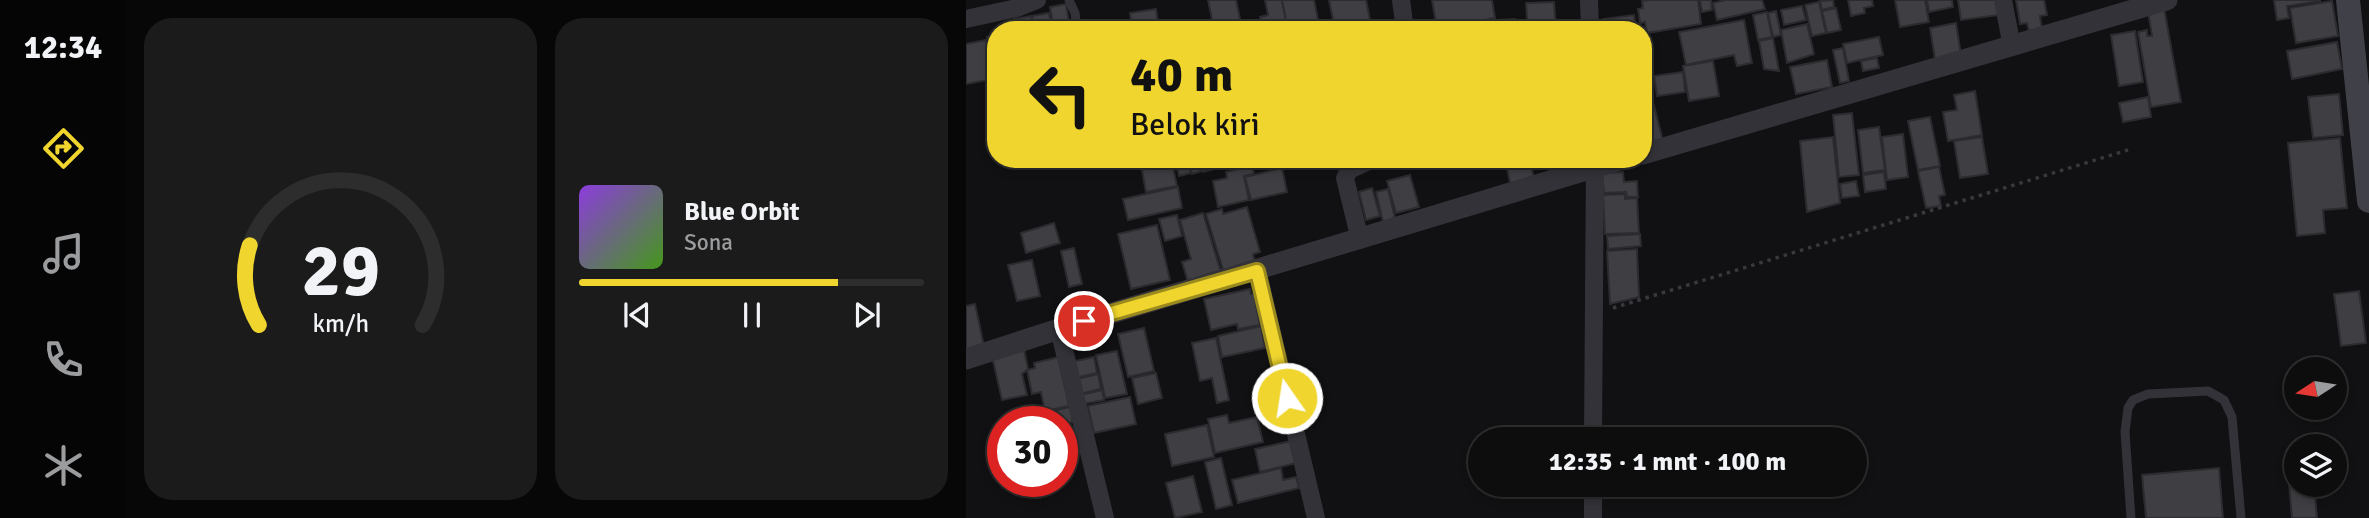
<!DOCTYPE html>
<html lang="id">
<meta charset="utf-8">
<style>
:root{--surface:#0d0d0e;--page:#1b1b1c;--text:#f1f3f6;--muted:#9a9c9e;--line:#2d2d2e;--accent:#efd52d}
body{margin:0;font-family:Signika,sans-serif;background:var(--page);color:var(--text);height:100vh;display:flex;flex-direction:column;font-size:26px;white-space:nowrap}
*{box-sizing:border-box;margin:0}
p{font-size:23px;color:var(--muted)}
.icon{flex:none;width:38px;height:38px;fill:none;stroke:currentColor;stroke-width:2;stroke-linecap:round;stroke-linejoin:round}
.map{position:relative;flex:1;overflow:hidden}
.panel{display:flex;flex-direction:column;gap:18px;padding:18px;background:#070708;width:840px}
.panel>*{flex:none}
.top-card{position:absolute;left:21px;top:21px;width:665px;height:147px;border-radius:28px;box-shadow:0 4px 10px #0003,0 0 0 2px var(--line);background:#efd52d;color:#111;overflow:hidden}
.needle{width:46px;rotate:258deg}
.tools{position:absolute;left:1318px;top:357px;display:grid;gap:14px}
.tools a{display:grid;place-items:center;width:63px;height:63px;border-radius:50%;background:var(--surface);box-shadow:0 4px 10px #0003,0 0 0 2px var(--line);font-size:35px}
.speed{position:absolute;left:21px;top:406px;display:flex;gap:14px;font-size:35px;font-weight:700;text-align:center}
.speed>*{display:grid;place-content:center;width:91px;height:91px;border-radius:50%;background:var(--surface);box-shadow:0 4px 10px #0003,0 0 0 2px var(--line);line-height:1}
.speed .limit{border:10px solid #d22;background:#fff;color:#111}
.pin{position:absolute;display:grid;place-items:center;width:60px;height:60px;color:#fff;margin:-30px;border:4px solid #fff;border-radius:50%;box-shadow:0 2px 7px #0007}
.me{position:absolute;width:77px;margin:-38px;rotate:347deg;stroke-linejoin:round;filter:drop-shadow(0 0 5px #0008)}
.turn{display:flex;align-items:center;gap:24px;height:147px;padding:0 28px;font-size:32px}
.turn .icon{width:91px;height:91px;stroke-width:2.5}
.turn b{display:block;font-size:49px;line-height:60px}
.panel .tile{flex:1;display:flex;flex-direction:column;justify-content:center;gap:10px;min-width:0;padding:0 24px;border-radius:28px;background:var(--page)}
.panel .dial{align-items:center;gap:0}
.dial svg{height:182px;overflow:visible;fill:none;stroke:var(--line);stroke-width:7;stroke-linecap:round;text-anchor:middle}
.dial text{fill:var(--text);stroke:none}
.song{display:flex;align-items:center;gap:21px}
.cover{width:84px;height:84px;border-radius:10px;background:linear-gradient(135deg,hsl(270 70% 55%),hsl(100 70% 35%))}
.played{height:7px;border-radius:4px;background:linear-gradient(90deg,var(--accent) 75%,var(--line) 75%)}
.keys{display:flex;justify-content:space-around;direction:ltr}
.panel .tiles{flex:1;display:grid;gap:18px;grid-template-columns:repeat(2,1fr)}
.trip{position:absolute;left:502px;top:427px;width:399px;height:70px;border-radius:35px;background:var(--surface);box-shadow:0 4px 10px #0003,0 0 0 2px var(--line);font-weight:800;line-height:70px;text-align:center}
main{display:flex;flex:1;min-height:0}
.tab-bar{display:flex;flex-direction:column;width:126px;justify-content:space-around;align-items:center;background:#050506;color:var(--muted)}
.tab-bar .icon{width:49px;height:49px}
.tab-bar .current{color:var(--accent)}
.tab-bar b{font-size:32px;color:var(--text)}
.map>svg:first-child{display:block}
</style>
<main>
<nav class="tab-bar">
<b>12:34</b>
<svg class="icon current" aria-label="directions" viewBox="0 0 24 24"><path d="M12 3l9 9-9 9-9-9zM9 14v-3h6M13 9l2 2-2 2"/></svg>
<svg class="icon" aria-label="music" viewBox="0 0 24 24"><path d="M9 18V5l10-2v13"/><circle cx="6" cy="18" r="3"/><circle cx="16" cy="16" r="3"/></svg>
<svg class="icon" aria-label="phone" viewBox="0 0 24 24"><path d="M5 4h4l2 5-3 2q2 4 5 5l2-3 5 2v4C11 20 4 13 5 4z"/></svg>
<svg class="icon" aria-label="climate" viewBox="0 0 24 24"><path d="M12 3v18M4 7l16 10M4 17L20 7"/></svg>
</nav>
<section class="panel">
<div class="tiles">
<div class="tile dial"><svg viewBox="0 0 100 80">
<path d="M14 69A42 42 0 1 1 86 69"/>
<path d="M14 69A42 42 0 0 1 10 34" stroke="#efd52d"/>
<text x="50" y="56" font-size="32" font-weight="700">29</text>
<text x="50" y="72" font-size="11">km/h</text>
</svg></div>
<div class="tile">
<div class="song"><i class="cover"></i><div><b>Blue Orbit</b><p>Sona</p></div></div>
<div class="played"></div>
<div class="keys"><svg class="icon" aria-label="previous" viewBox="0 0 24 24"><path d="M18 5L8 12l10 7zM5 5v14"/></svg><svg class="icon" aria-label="pause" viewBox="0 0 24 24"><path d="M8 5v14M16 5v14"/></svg><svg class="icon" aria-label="next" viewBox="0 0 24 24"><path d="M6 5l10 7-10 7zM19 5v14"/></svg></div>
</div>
</div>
</section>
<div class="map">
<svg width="1403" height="518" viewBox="0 0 1403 518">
<rect width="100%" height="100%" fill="#111113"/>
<!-- building -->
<g fill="#3e3e43" stroke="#2c2b2f" stroke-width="2">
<path d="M242 0H270L275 24 248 29Z"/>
<path d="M299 0H316L322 30H297L294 17 302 15Z"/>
<path d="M316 0H348L354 30H322Z"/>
<path d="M363 0H400L406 30H369Z"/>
<path d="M466 0H526L529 18 471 29Z"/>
<path d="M683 0H732L735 24 681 33 679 22 674 23 672 9 677 8 676 1Z"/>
<path d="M734 0H745L746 10 736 12Z"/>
<path d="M759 0H796L799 9 751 20 747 3Z"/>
<path d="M867 0 868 7 856 10 854 1Z"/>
<path d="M882 0H906L907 6 898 8 899 13 885 16Z"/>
<path d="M929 0H959L963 22 934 27Z"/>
<path d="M961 0H986L987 7 963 12Z"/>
<path d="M992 0H1030L1033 15 995 20Z"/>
<path d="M1050 0H1078L1081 15 1074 16 1076 29 1063 31 1061 23 1054 24Z"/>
<path d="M1308 0H1354V1L1321 6 1323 18 1311 20Z"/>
<path d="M1366 1 1372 36 1330 43 1324 8Z"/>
<path d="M588 2 590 30H562L560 3Z"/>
<path d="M853 2 860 33 846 36 839 5Z"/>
<path d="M100 4 104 30H88L84 7Z"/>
<path d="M836 6 840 20 818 25 815 10Z"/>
<path d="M870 8 875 30 861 33 856 11Z"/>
<path d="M1198 8 1215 102 1185 107 1172 32 1181 30V36H1186L1182 11Z"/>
<path d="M190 9 193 30H166L164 13Z"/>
<path d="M810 11 815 35 807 37 802 13Z"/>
<path d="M801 12 806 37 792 40 787 15Z"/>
<path d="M83 13 86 30H68L66 16Z"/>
<path d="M668 15 670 30H639L637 19Z"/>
<path d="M65 16 67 30H50L48 19Z"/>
<path d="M549 19V30H533L532 20Z"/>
<path d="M778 20 786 63 771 66 768 55 720 65 713 32Z"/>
<path d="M990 23 995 55 969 59 964 28Z"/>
<path d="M841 24 848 54 821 63 815 30Z"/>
<path d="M1169 31 1177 82 1153 86 1145 35Z"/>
<path d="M30 35V67L27 68 21 37Z"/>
<path d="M913 37 917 55 881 63 877 44Z"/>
<path d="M807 38 813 71 798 69 793 41Z"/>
<path d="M20 40 27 79 0 84V44Z"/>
<path d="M1371 42 1376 69 1326 79 1321 51Z"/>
<path d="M877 48 883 81 874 83 867 50Z"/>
<path d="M911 58 913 68 897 71 895 61Z"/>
<path d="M861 60 866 87 830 94 824 67Z"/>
<path d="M747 61 753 96 723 101 717 66Z"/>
<path d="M717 72 719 92 691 96 688 76Z"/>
<path d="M1009 91 1016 135 982 141 977 112 991 110 988 95Z"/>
<path d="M685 94 697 141 677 146V96Z"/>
<path d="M1373 94 1377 135 1347 138 1342 97Z"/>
<path d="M1182 97 1185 117 1157 122 1153 103Z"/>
<path d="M886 113 893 175 873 177 867 115Z"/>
<path d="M964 117 974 166 952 170 942 121Z"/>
<path d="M913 127 919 170 897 173 892 130Z"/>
<path d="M937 134 942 177 921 180 916 137Z"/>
<path d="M867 137 874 203 841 212 834 141Z"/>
<path d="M1016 137 1022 174 994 178 988 141Z"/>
<path d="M1374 138 1381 208 1357 210 1359 233 1331 236 1322 143Z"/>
<path d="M174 159H204L205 162 176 168Z"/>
<path d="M209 159H221L225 173 213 176Z"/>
<path d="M222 159H233L236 171 226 174Z"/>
<path d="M234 159H270L271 163 237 172Z"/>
<path d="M539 159H563L569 181 545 187Z"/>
<path d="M565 159H588L589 164 568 169Z"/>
<path d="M206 163 211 186 180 192 176 170Z"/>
<path d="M286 166 288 174 278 176 283 200 252 207 247 181 261 178 260 172Z"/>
<path d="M973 167 979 195 973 196 975 206 960 208 952 171Z"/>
<path d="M316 168 321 192 285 200 279 177Z"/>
<path d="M657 172 658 182 671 181 672 197H661L660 192 638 193 636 173Z"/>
<path d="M918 172 920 189 899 192 897 175Z"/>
<path d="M444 175 453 207 430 213 421 181Z"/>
<path d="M890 181 893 196 876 198 874 184Z"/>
<path d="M212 187 216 208 162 220 157 199Z"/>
<path d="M406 188 414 216 400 220 393 192Z"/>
<path d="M422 189 429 218 417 222 410 192Z"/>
<path d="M659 194V199L671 198 673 233 639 234 637 195Z"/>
<path d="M281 207 294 252 287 254 289 263 258 273 240 214 256 209 257 214Z"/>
<path d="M237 213 255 272 222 282 216 262 225 259 214 220Z"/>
<path d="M211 215 216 236 199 241 193 219Z"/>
<path d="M88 223 94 243 60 253 55 233Z"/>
<path d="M191 225 204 280 165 289 152 234Z"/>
<path d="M674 234 675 246 642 249 641 236Z"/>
<path d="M108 248 116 284 103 287 95 251Z"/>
<path d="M671 249 673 297 644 304 641 251Z"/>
<path d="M66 260 74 296 51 301 42 265Z"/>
<path d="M284 289 285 294H288L294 325 272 329 271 324 245 330 238 299Z"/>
<path d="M1393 291 1400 343 1375 346 1368 294Z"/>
<path d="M9 304 18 346 0 350V306Z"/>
<path d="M295 326 299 348 256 357 252 336Z"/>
<path d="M178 328 188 371 162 377 152 334Z"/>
<path d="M250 338 263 400 251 403 246 378 234 381 226 343Z"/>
<path d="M58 349 62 369 56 374 61 395 36 400 26 356Z"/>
<path d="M151 351 161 394 139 398 130 355Z"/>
<path d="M93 357 103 406 79 411 75 392 66 394 61 370 69 368 68 363Z"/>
<path d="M128 357 131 373 109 378 105 362Z"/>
<path d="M190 373 196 398 172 404 166 378Z"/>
<path d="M132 374 135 389 114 394 111 379Z"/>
<path d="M136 390 138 400 116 404 114 395Z"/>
<path d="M164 397 170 424 128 433 122 406Z"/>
<path d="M104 407 107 422 96 424V422H72L70 415Z"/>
<path d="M261 415 263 423 291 417 297 442 249 453 242 419Z"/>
<path d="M241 425 248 457 206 466 199 434Z"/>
<path d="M325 441 330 463 294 472 289 449Z"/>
<path d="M255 458 266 505 250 509 239 462Z"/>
<path d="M315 468 317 480 330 477 333 488 272 503 266 480Z"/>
<path d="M1253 468 1257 518H1180L1176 475Z"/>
<path d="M227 476 236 512 209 518 200 483Z"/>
<path d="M1330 481V485H1348L1351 518H1326L1323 482Z"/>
</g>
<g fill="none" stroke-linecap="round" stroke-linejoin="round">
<!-- path -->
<path stroke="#38393f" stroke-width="3.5" stroke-dasharray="3.5 5" stroke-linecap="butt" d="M647 308 1162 150"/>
<!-- service -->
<g stroke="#323238" stroke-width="9">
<path d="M103 0 109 13 111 30"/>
<path d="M1165 518 1159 432 1162 408 1167 400 1182 394 1242 391 1258 400 1266 417 1275 518"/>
</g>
<!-- minor -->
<g stroke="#323238" stroke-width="18">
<path d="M435 0 439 30"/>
<path d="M623 0 624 30"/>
<path d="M1037 0 1046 47"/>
<path d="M0 19 51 8 71 0"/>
<path d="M394 240 379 178 383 170 407 159"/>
<path d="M291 270 350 518"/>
<path d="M93 329 139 518"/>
<path d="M627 439 629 159"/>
<path d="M627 518V485"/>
</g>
<!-- tertiary -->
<g stroke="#323238" stroke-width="21">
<path d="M677 154 1201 0"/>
<path d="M0 359 93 329 657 159"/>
</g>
<!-- secondary -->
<path stroke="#404148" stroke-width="24" d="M1382 0 1403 201"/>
</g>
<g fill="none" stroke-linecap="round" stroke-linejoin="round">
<!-- route casing -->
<g stroke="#9b8a1d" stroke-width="18">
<path id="route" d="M118 321 291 271 321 398"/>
</g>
<!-- route -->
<use href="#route" stroke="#efd52d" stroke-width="12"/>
</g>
</svg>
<div class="tools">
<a><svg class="needle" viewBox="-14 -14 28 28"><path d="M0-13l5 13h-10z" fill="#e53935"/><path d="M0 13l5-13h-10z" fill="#9a9c9e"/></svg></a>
<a><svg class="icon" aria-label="layers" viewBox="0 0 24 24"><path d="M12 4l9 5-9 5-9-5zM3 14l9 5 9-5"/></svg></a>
</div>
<div class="speed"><div class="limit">30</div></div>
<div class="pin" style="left:118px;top:321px;background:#d93025"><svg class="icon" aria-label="arrive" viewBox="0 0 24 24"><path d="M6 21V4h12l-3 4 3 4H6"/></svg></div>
<svg class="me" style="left:321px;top:398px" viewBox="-20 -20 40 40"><circle r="17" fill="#efd52d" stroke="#fff" stroke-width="3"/><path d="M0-11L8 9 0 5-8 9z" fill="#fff"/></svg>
<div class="trip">12:35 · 1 mnt · 100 m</div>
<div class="top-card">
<div class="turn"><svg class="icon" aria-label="left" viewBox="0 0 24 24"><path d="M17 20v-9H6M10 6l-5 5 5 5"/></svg><div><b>40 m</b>Belok kiri</div></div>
</div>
</div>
</main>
